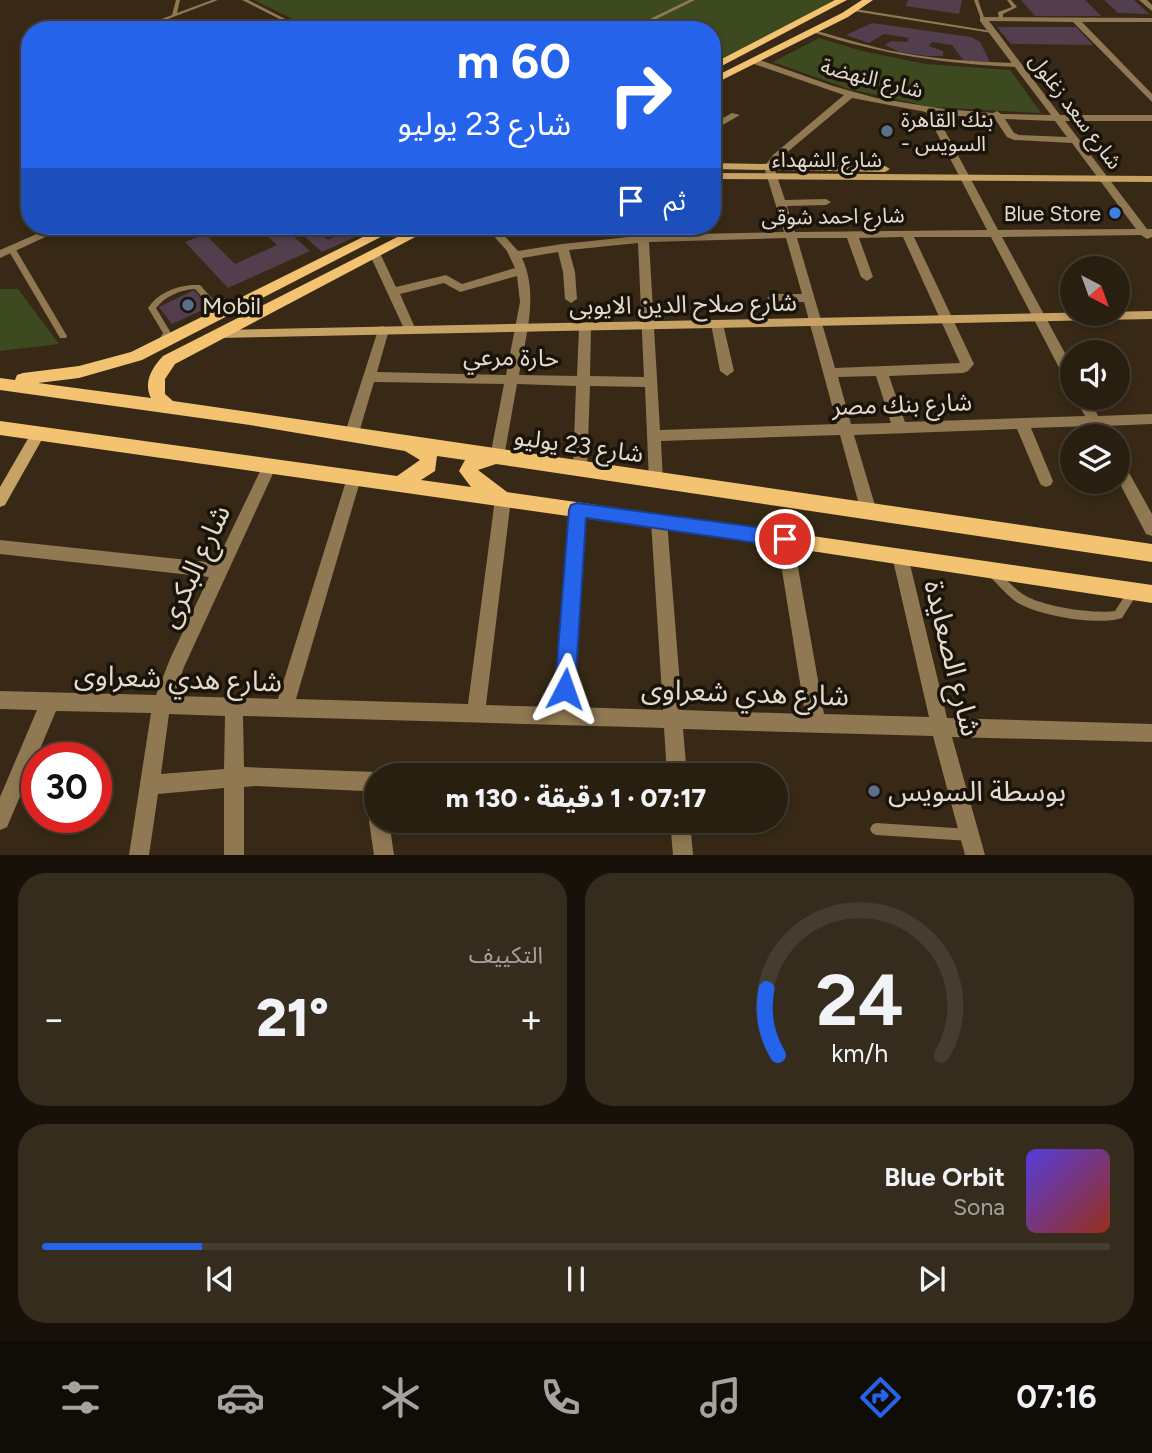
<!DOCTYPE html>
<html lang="ar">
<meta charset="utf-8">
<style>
:root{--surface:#291f10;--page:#352c1e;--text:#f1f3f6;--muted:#a5a29f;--line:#453d30;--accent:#2563eb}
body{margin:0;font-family:Figtree,"Noto Sans Arabic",sans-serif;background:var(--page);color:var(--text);direction:rtl;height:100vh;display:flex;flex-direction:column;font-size:26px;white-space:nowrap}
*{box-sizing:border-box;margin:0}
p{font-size:23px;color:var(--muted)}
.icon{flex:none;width:38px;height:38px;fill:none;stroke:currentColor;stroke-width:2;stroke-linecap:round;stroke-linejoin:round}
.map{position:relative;height:855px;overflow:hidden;direction:ltr}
.details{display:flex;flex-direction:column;gap:18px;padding:18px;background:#171109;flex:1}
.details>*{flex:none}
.hud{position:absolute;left:21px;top:21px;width:700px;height:214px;border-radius:28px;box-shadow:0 4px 10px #0003,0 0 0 2px var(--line);direction:rtl;background:#2563eb;color:#fff;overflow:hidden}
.needle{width:46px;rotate:139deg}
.fabs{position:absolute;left:1060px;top:256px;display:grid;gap:14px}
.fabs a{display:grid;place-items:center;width:70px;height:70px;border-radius:50%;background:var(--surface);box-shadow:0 4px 10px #0003,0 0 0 2px var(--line);font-size:35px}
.speed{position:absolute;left:21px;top:742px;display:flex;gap:14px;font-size:35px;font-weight:700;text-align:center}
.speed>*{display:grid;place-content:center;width:91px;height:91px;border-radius:50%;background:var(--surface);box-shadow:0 4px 10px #0003,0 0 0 2px var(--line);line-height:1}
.speed .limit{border:10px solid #d22;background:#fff;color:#111}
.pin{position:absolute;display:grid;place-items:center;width:60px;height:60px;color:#fff;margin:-30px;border:4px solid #fff;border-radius:50%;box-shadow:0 2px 7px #0007}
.me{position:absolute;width:77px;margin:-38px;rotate:4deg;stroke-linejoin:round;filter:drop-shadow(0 0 5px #0008)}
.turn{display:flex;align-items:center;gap:24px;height:147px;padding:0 35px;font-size:32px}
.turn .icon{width:91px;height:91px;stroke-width:2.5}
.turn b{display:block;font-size:49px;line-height:60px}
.then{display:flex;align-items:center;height:66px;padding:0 35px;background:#0003;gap:14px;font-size:26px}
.big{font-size:52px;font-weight:800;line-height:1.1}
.details .tile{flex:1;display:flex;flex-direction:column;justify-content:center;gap:10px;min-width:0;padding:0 24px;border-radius:28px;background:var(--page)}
.details .dial{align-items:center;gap:0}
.dial svg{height:182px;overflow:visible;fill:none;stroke:var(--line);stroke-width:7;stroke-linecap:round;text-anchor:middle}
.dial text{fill:var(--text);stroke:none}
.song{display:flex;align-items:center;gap:21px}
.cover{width:84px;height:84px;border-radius:10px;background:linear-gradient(135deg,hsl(250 70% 55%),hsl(10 70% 35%))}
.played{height:7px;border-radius:4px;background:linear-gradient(90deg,var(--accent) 15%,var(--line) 15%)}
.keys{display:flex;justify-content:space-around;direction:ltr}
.heat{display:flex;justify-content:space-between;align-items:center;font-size:38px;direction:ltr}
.details .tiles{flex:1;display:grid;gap:18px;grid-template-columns:1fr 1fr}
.tile:last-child{grid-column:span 2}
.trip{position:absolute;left:364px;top:763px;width:424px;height:70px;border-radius:35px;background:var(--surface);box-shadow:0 4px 10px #0003,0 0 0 2px var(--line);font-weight:800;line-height:70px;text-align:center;direction:rtl}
.tab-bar{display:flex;height:112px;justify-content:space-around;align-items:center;background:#100c06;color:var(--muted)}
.tab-bar .icon{width:49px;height:49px}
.tab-bar .selected{color:var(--accent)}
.tab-bar b{font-size:32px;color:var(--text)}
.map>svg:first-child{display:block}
</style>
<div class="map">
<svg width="1152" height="855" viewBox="0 0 1152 855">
<rect width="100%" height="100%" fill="#372915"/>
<!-- green -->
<g fill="#3d4a1f">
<path d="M254 0H835L712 64V30H315Z"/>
<path d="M819 38 862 51 925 64 1010 70 1041 113 931 107 849 89 773 62Z"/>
<path d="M0 289H18L59 344 0 351Z"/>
</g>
<!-- building -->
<g fill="#533e4e">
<path d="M908 0H962L959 14 906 6Z"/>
<path d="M1021 0H1085L1101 16H1035Z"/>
<path d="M1104 0H1134L1149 14 1118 13Z"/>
<path d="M872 23 971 37 980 42 990 62 964 61 952 45 932 42 929 46 943 51V56H927L899 52 885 45 891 41 907 42 909 38 884 34 869 43 846 35Z"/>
<path d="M997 27H1076L1093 45 1011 44Z"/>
<path d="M256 226H282L310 251 228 288 185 242 205 234 235 264 277 245Z"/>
<path d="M300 226H323L316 229 328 240 358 226H379L322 252 295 228Z"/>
<path d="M194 290 209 307 172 324 159 307Z"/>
</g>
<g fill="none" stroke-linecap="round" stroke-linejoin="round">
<!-- lane -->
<g fill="#8f7852" fill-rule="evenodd">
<path d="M176 0H180L177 13 212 0H218L139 30H132L172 15Z"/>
<path d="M242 0H248L307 30H301Z"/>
<path d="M689 0H695L634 30H627Z"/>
<path d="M974 0H978L985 20 981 19Z"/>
<path d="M1007 0H1011L1017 7 1003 14V19L999 20 998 12 1012 7Z"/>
<path d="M855 9 992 31 994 32 992 33 853 11V10Z"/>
<path d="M814 30C838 37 862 44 887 50 930 59 973 62 1016 63L1019 65 1016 67C944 64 881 54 812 32V30Z"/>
<path d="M9 246H11L15 248 67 336 66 338H60L7 248Z"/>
<path d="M191 285H200L226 314 225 316H219L195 289C179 290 166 296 156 308L171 333 164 345H158L157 343 163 333 148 308C158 293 174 287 191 285Z"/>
<path d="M993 568 997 570C1006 579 1015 590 1026 596 1045 607 1094 614 1115 611L1130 588 1134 586 1138 588 1139 591 1122 618C1098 626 1040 616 1018 603 1007 596 999 585 989 576L988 573 989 570Z"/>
<path d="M876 823 970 829 974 831 976 835 974 839 970 841 876 835 872 833 870 829 872 825Z"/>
</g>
<!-- street -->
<g fill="#8f7852" fill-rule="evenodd">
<path d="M1139 0H1147L1152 5V11Z"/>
<path d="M980 17 1152 18V22H1082L1152 94V102L1073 22 989 21 1060 115H1152V121H1065L1147 229H1152V237L1147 239 1141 235 1002 237 1073 368V386L1066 381 991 237H914L974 364 968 371 963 373 889 376 905 422 1085 416 1075 397H1089L1098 416 1152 414V424L1104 426 1109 436H1095L1090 426 1031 428 1053 481 1051 485 1046 487 1041 485 1039 481 1017 429 854 435 877 512 874 517 869 518 864 517 861 512 840 435 661 441 663 481 661 485 656 487 651 485 649 481 645 387 590 386 587 470 585 474H575L573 470 576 386 517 384 504 457 502 461H492L490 457 504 384 374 382 358 436 356 440H346L344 436 379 327 383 326 389 330 377 372 506 375 520 302 517 276 460 292 444 283 400 294 416 330 410 334 406 333 369 253 371 251H379L396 287 446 275 462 284 515 268 507 251 485 226H496L518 251 562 244 638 236V226H648L649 235 784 232 764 167 773 155 844 95 751 63V59H757L833 86 876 98 944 109 993 113 997 111 1001 114 1051 115 980 21ZM852 98 926 112 987 230 795 232 787 206 826 205 831 202 826 199 785 200 774 167 779 159ZM936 114 995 119 1007 137 1014 140 1072 143 1136 229 998 230ZM1005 119 1055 121 1067 137 1019 135 1014 133ZM903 237 960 363 835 368 797 238H847L861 277 867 281 873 277 859 238ZM786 238 802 294H773L767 298 773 302H804L837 424 660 430 649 242ZM638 243 644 377 590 376 591 327 585 323 579 327 577 376 519 375C526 335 539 294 522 258L558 252 563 272 565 299 571 303 577 299 575 272 569 250ZM876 376 891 423 851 424 838 377Z"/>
<path d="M732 113 740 115 712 131V124Z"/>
<path d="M55 226H69L0 258V250Z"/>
<path d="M717 320 723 324 734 371 727 376 720 371 711 324Z"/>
<path d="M1118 460 1123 462 1152 514V536L1146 534 1118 480Z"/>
<path d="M269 461 274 463 276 467 184 667 174 696 278 699 347 478 349 474 354 472 359 474 361 478 296 699 468 704 495 499 498 495 503 493 508 495 511 499 486 705 554 707 569 510 572 505 577 504 582 505 585 510 573 707 663 710 651 521 654 516 659 514 664 516 667 521 682 710 805 714 777 539 779 534 785 532 791 534 793 539 824 714 929 717 892 556 894 551 900 549 906 551 908 556 947 718 1152 724V742L952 737 985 855H965L933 736 683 729 687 775H667L664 728 243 716 244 767 376 772 383 775H376V821H389L394 855H374L369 821 372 814 366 806 364 791 255 786 244 787V855H224V788L158 794 149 855H129L151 713 56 711 7 827 0 830V797L37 710 0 709V691L156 695 170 659 209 577 0 554V540L216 563 264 463ZM169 714 225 716 224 769 161 774Z"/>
<path d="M670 821H690L693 855H673Z"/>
</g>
<!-- secondary -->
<g fill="#c7a265" fill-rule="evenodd">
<path d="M712 163 885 166 890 169 885 172 712 169Z"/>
<path d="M712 173 1152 176V182L712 179Z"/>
<path d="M1152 311V319L216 338 210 334 216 330Z"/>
<path d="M38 429 43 430 45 434 5 505 0 507V487L33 430Z"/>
</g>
<!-- primary -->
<g fill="#f3c372" fill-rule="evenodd">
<path d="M835 0H847L712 71V64Z"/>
<path d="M862 0H873L848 17 712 85V78L842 13Z"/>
<path d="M385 226H402L142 360 79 378 38 383 151 398C143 382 152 368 163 356L419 226H436L175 364 165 379V394L173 401 1152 544V562L496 464 478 470 507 492 1152 585V603L785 547 0 435V421L397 476 420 460 405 451 250 425 0 390V378L15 380 17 375 23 373 79 366 131 352ZM437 456 465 460 459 471 471 487 421 480 435 471Z"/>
</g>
</g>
<!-- route -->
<path fill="#2563eb" stroke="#184099" stroke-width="2" d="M577 503 785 531 792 534 794 539 792 545 785 547 586 518 575 689 572 696 565 699 558 696 555 689 569 510 571 505Z"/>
<!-- markers -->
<g fill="#5c6f8a" stroke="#19130a" stroke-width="2.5">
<circle cx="887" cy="131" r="7"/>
<circle cx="188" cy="305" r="7"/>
<circle cx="874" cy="791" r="7"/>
</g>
<circle fill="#3f7fe0" stroke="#19130a" stroke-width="2.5" cx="1115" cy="213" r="7"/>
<g text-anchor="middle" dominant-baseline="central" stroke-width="7" stroke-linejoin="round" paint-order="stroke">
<!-- far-street labels -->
<g font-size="21" fill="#e4dbcf" stroke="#19130a">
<text transform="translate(872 78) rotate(14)">شارع النهضة</text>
<text transform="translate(1076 111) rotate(53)">شارع سعد زغلول</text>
<text x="827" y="159">شارع الشهداء</text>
<text transform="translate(833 216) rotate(-1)">شارع احمد شوقى</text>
</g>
<!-- far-poi labels -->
<g font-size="21" fill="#e4dbcf" stroke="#19130a" text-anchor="start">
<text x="901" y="119">بنك القاهرة<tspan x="901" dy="24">- السويس</tspan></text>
<text x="1101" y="213" text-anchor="end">Blue Store</text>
</g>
<!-- street labels -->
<g font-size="24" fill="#e4dbcf" stroke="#19130a">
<text transform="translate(683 304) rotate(-1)">شارع صلاح الدين الايوبى</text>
<text transform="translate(511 357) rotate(1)">حارة مرعي</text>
<text transform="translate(902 404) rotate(-2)">شارع بنك مصر</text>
<text transform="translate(579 445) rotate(8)">شارع 23 يوليو</text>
</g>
<!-- poi labels -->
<g font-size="24" fill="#e4dbcf" stroke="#19130a" text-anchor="start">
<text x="202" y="305">Mobil</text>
</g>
<!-- near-street labels -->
<g font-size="28" fill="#e4dbcf" stroke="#19130a">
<text transform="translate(194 566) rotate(-65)">شارع البكرى</text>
<text transform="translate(953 658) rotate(76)">شارع الصعايدة</text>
<text transform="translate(178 678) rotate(2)">شارع هدي شعراوى</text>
<text transform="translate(745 692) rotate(2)">شارع هدي شعراوى</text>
</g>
<!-- near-poi labels -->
<g font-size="28" fill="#e4dbcf" stroke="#19130a" text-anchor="start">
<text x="888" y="791">بوسطة السويس</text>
</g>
</g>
</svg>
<div class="fabs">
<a><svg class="needle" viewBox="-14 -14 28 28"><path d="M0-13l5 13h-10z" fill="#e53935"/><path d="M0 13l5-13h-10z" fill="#a5a29f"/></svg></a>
<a><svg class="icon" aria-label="sound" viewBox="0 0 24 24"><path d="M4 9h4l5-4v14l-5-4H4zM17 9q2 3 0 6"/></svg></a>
<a><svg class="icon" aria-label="layers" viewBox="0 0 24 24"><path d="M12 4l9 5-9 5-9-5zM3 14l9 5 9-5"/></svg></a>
</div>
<div class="speed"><div class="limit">30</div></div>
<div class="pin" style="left:785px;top:539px;background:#d93025"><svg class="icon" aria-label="arrive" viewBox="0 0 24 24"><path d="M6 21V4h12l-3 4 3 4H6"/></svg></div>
<svg class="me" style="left:565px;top:689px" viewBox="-20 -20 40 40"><path d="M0-17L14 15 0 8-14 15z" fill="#2563eb" stroke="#fff" stroke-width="4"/></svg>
<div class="trip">07:17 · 1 دقيقة · 130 m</div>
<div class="hud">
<div class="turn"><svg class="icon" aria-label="right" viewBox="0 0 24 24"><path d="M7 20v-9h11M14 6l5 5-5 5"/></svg><div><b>60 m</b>شارع 23 يوليو</div></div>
<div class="then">ثم<svg class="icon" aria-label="arrive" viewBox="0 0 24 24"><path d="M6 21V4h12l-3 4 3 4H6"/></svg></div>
</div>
</div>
<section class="details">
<div class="tiles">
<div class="tile dial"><svg viewBox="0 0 100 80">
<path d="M14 69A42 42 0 1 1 86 69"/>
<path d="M14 69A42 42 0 0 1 9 40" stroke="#2563eb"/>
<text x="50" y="56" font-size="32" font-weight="700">24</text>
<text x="50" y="72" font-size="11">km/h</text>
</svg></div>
<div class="tile"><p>التكييف</p>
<div class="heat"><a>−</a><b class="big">21°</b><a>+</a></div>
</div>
<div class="tile">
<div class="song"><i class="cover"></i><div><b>Blue Orbit</b><p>Sona</p></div></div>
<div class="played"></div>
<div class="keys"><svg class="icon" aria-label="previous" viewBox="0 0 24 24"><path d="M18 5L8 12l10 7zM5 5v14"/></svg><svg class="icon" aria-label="pause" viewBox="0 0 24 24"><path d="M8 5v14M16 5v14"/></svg><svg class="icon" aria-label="next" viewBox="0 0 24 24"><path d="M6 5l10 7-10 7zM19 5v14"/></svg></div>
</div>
</div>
</section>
<nav class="tab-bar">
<b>07:16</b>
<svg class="icon selected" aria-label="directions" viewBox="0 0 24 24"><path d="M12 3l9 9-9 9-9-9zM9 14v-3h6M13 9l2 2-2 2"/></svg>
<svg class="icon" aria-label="music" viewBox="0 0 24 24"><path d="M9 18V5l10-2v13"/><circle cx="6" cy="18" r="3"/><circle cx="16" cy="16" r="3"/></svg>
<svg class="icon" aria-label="phone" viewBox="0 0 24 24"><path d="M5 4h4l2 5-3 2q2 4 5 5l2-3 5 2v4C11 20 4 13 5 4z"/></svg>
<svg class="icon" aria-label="climate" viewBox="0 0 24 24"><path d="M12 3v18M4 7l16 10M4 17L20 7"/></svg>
<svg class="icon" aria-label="car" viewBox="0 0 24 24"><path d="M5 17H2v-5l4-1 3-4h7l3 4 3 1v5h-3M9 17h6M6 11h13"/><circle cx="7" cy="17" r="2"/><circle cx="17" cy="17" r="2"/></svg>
<svg class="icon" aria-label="filters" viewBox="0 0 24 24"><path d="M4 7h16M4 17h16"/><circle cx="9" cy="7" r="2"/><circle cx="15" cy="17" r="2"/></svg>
</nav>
